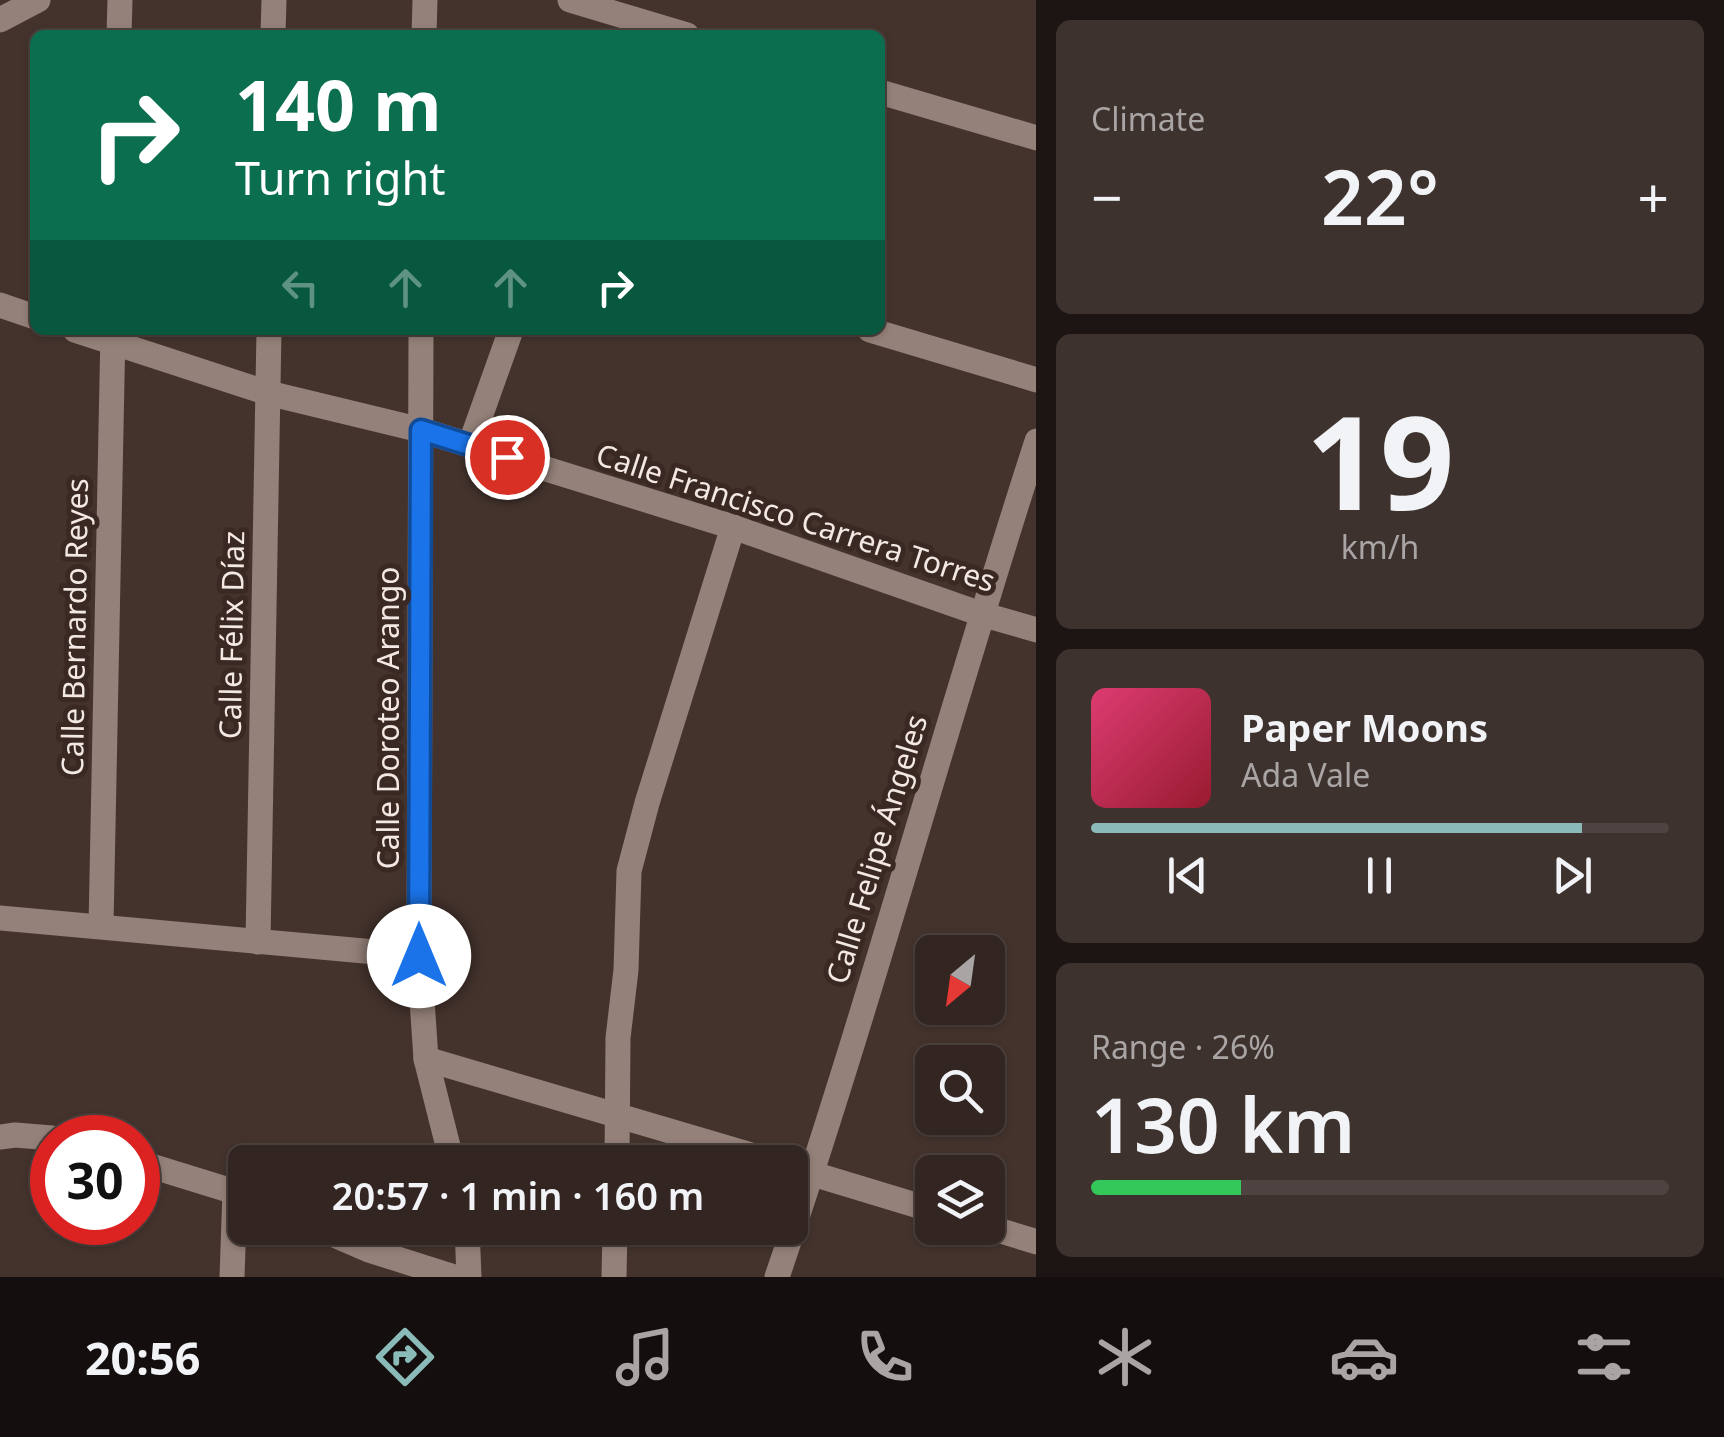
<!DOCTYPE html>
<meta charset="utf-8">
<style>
:root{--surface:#332622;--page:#3e322f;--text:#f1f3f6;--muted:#a9a5a5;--line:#4e4340;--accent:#8bbbb9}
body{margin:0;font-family:"Noto Sans",sans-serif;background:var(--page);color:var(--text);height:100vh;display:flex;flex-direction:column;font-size:38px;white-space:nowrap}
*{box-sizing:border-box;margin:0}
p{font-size:32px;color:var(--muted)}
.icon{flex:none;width:55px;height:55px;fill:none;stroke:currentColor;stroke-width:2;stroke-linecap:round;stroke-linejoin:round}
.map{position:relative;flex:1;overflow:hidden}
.sheet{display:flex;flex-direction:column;gap:20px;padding:20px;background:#1c1513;width:688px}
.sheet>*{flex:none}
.top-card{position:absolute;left:30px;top:30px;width:855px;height:305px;border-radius:15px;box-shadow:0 2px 8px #0004,0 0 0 2px var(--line);background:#0b6e4f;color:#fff;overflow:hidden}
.needle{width:65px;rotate:209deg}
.tools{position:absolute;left:915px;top:935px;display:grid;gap:20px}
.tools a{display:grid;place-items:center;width:90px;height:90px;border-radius:15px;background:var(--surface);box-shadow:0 2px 8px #0004,0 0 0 2px var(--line);font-size:50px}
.speed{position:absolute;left:30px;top:1115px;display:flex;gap:20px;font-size:50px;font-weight:700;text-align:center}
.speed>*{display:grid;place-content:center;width:130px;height:130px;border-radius:50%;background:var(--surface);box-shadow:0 2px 8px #0004,0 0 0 2px var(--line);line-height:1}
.speed .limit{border:15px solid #d22;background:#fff;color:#111}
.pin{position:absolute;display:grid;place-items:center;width:85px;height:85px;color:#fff;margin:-42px;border:5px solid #fff;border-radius:50%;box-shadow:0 2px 10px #0007}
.me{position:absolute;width:110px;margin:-55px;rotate:0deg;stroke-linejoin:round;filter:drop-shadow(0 0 8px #0008)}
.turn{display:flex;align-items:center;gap:35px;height:210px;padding:0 40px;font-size:45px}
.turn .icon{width:130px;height:130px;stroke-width:2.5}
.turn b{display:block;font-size:70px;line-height:85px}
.lanes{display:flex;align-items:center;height:95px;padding:0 40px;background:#0003;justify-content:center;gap:50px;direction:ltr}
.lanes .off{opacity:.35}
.big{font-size:75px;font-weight:600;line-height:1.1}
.sheet .card{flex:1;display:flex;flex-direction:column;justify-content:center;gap:15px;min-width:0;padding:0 35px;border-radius:15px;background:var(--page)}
.sheet .dial{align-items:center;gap:0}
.dial b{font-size:130px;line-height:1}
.song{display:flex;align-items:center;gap:30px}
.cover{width:120px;height:120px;border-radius:15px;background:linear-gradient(135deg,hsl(340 70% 55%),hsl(350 70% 35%))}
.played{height:10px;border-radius:5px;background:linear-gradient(90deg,var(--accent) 85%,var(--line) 85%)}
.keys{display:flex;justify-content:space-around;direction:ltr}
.heat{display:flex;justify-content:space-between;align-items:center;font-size:55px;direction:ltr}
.charge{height:15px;border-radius:8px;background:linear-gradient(90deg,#34c759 26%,var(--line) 0)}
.trip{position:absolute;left:228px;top:1145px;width:580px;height:100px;border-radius:15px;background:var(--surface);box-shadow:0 2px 8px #0004,0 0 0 2px var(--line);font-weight:600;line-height:100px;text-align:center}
.menu{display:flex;height:160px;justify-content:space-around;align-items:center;background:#140f0e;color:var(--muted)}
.menu .icon{width:70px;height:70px}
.menu .selected{color:var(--accent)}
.menu b{font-size:45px;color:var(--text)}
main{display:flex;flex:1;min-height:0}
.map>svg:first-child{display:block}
</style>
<main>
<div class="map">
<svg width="1037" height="1277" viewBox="0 0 1037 1277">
<rect width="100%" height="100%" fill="#44332d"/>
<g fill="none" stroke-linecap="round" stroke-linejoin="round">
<!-- minor -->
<g stroke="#948179" stroke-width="25">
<path d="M570 0 687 35"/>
<path d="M0 20 38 0"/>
<path d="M119 35 120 0"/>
<path d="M273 35 274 0"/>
<path d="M424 35 425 0"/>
<path d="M880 92 1037 138"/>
<path d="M0 305 35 317"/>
<path d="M75 330 268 393 421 430 733 527 981 614 1037 630"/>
<path d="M421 330 419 956 426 1059 452 1162"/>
<path d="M870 330 1037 380"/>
<path d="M470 445 511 330"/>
<path d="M0 918 419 956"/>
<path d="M101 926 113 330"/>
<path d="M258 942 269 330"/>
<path d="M426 1059 775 1162"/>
<path d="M0 1137 15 1135 52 1138"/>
<path d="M138 1162 245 1195"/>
<path d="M617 1162 618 1038 626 970 629 871 647 803 733 527"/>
<path d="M790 1167 932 1210"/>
<path d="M988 1227 1037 1242"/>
<path d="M318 1228 369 1250 454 1277"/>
<path d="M467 1228 469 1277"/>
<path d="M232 1277 235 1191"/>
<path d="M614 1277 615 1228"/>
<path d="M777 1277C871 1001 947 718 1037 441"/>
</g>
</g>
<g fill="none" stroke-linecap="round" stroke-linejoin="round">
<!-- route casing -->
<g stroke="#114b97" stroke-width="25">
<path id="route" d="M419 956 421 430 507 457"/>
</g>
<!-- route -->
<use href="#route" stroke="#1a73e8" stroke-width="18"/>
</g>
<g text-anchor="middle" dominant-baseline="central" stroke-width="10" stroke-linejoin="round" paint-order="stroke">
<!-- street labels -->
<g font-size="30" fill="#f3e8e3" stroke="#3a2923">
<text transform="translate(796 517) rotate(18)">Calle Francisco Carrera Torres</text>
<text transform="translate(74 627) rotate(-89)">Calle Bernardo Reyes</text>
<text transform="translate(231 635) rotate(-89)">Calle Félix Díaz</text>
<text transform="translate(387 718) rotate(-90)">Calle Doroteo Arango</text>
<text transform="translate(876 849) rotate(-73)">Calle Felipe Ángeles</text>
</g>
</g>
</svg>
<div class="tools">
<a><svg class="needle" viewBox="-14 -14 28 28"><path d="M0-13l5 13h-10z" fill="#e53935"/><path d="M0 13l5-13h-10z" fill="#a9a5a5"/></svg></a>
<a><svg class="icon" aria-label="search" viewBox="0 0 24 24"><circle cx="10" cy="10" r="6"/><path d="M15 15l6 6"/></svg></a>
<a><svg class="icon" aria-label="layers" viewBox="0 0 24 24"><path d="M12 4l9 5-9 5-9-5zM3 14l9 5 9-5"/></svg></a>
</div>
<div class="speed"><div class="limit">30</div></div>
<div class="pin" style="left:507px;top:457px;background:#d93025"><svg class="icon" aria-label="arrive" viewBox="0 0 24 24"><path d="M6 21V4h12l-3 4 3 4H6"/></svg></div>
<svg class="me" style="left:419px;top:956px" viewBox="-20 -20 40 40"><circle r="19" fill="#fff"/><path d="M0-13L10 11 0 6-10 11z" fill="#1a73e8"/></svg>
<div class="trip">20:57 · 1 min · 160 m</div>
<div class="top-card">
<div class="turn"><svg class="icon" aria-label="right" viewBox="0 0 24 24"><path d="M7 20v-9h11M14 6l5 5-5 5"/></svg><div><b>140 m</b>Turn right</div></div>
<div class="lanes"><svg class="icon off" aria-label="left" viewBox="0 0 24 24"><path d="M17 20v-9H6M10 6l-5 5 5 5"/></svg><svg class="icon off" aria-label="ahead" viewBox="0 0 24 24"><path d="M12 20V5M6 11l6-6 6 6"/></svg><svg class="icon off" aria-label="ahead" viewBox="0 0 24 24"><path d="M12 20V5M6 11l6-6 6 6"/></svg><svg class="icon" aria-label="right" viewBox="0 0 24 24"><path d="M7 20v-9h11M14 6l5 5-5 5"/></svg></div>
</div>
</div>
<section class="sheet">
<div class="card"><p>Climate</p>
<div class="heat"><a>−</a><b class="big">22°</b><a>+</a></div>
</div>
<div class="card dial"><b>19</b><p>km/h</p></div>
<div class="card">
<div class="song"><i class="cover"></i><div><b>Paper Moons</b><p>Ada Vale</p></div></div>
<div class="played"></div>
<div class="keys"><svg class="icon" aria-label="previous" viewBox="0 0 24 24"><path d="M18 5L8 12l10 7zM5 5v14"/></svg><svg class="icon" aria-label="pause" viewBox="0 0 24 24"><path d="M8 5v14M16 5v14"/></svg><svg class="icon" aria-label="next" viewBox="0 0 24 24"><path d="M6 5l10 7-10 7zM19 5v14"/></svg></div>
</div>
<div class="card"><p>Range · 26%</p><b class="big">130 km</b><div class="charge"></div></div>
</section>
</main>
<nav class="menu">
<b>20:56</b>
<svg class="icon selected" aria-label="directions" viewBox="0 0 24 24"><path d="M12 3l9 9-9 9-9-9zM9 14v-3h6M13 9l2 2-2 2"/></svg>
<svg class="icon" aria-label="music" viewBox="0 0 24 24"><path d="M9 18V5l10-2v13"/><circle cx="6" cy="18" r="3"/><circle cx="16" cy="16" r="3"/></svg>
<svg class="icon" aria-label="phone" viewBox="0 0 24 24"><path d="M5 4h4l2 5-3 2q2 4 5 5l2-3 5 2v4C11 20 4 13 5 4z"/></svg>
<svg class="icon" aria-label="climate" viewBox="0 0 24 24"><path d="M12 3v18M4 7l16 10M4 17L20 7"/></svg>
<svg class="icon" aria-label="car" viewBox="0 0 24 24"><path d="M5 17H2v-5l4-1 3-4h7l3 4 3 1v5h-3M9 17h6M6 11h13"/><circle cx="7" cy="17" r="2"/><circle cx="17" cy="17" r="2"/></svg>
<svg class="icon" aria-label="filters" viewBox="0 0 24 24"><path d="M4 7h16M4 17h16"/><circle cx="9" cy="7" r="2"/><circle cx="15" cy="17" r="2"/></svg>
</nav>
